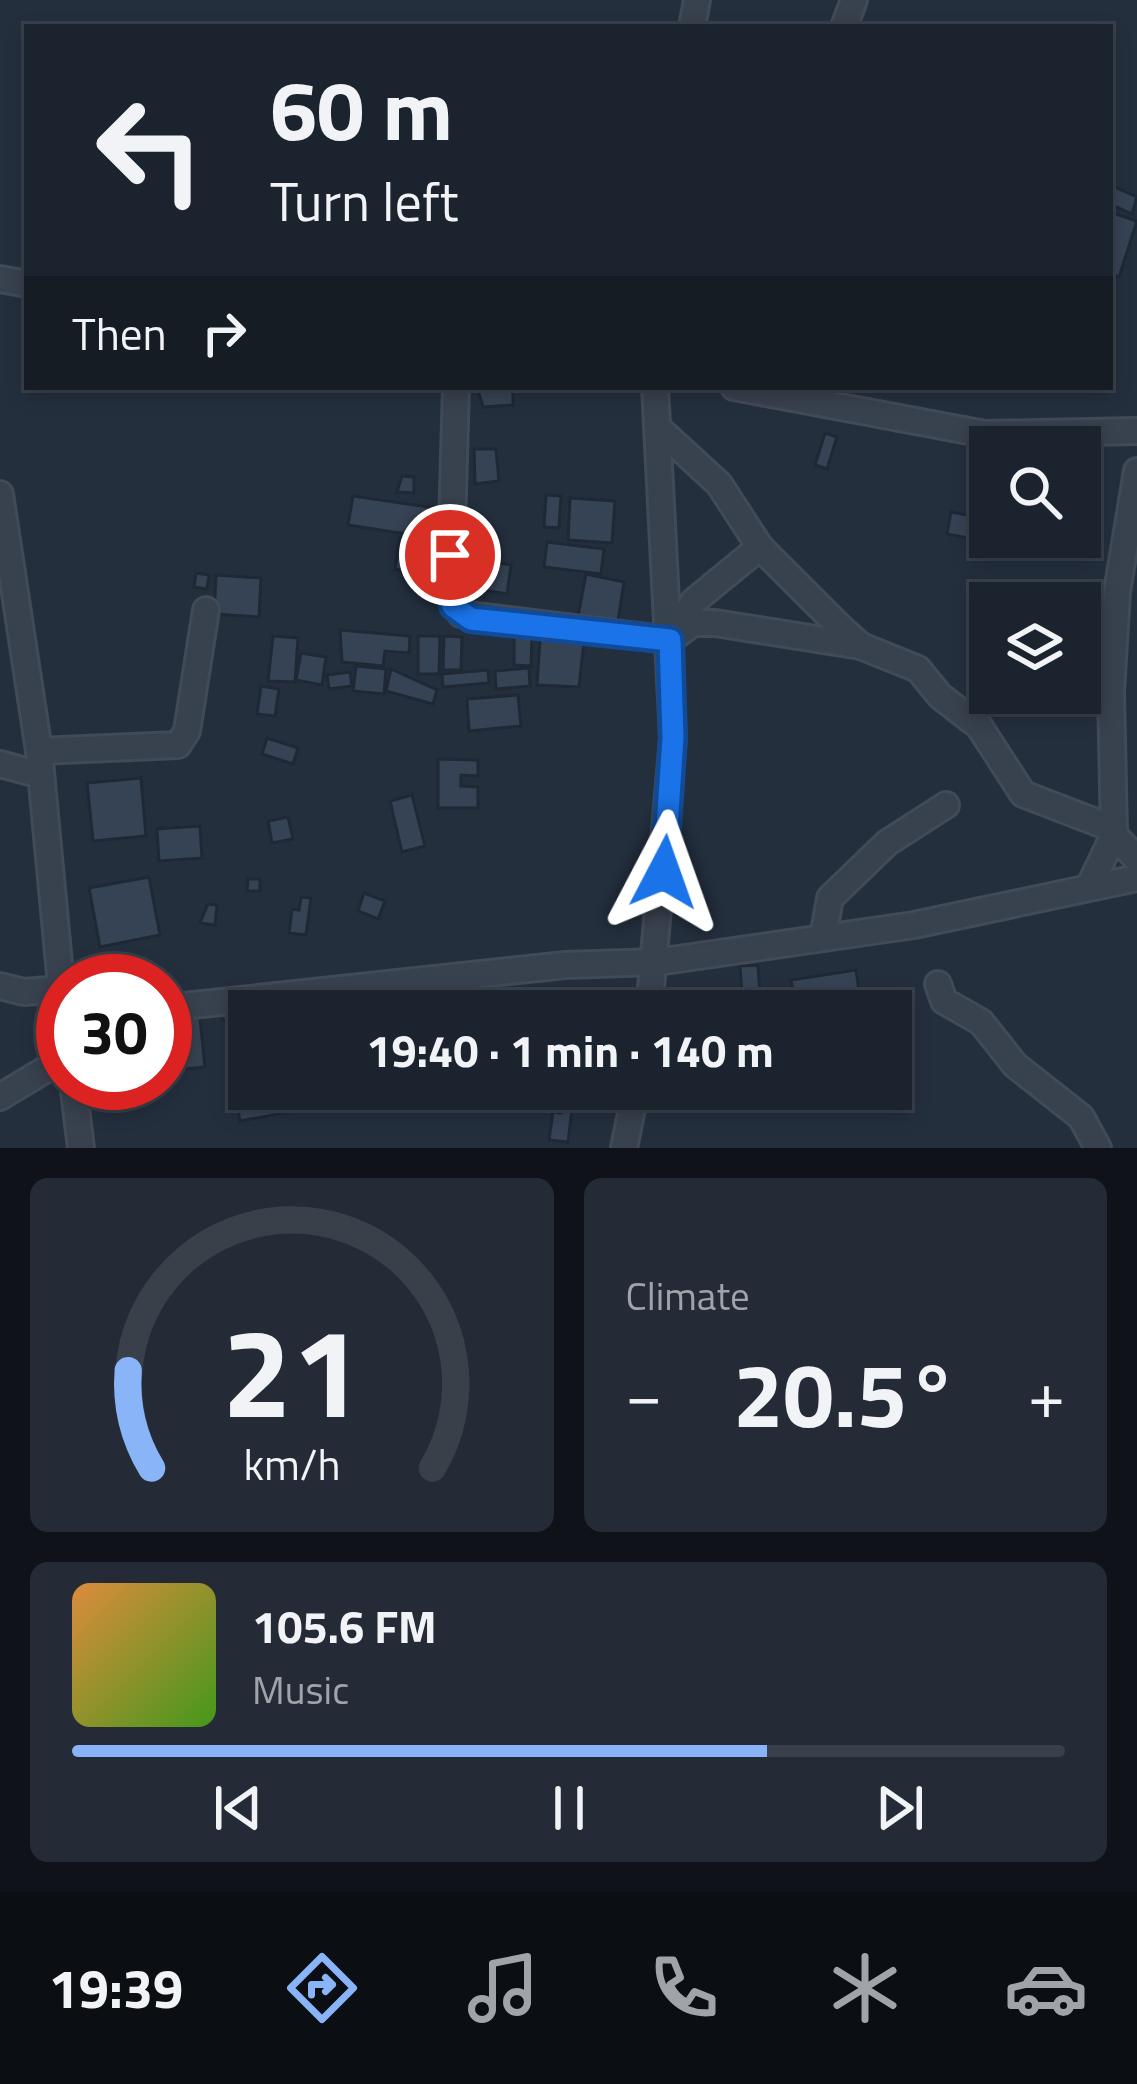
<!DOCTYPE html>
<meta charset="utf-8">
<style>
:root{--surface:#1b232e;--page:#242b36;--text:#f1f3f6;--muted:#a0a4aa;--line:#39404a;--accent:#8ab4f8}
body{margin:0;font-family:"Titillium Web",sans-serif;background:var(--page);color:var(--text);height:100vh;display:flex;flex-direction:column;font-size:45px;white-space:nowrap}
*{box-sizing:border-box;margin:0}
p{font-size:39px;color:var(--muted)}
.icon{flex:none;width:66px;height:66px;fill:none;stroke:currentColor;stroke-width:2;stroke-linecap:round;stroke-linejoin:round}
.map{position:relative;height:1148px;overflow:hidden}
.details{display:flex;flex-direction:column;gap:30px;padding:30px;background:#0f1319;flex:1}
.details>*{flex:none}
.banner{position:absolute;left:24px;top:24px;width:1089px;height:366px;border-radius:0px;box-shadow:0 6px 18px #0003,0 0 0 3px var(--line);background:#1b232e;color:var(--text);overflow:hidden}
.controls{position:absolute;left:969px;top:426px;display:grid;gap:24px}
.controls a{display:grid;place-items:center;width:132px;height:132px;border-radius:0px;background:var(--surface);box-shadow:0 6px 18px #0003,0 0 0 3px var(--line);font-size:60px}
.speed{position:absolute;left:36px;top:954px;display:flex;gap:24px;font-size:60px;font-weight:700;text-align:center}
.speed>*{display:grid;place-content:center;width:156px;height:156px;border-radius:50%;background:var(--surface);box-shadow:0 6px 18px #0003,0 0 0 3px var(--line);line-height:1}
.speed .limit{border:18px solid #d22;background:#fff;color:#111}
.pin{position:absolute;display:grid;place-items:center;width:102px;height:102px;color:#fff;margin:-51px;border:6px solid #fff;border-radius:50%;box-shadow:0 3px 12px #0007}
.me{position:absolute;width:132px;margin:-66px;rotate:4deg;stroke-linejoin:round;filter:drop-shadow(0 0 9px #0008)}
.turn{display:flex;align-items:center;gap:42px;height:252px;padding:0 48px;font-size:54px}
.turn .icon{width:156px;height:156px;stroke-width:2.5}
.turn b{display:block;font-size:84px;line-height:102px}
.then{display:flex;align-items:center;height:114px;padding:0 48px;background:#0003;gap:24px;font-size:45px}
.big{font-size:90px;font-weight:700;line-height:1.1}
.details .card{flex:1;display:flex;flex-direction:column;justify-content:center;gap:18px;min-width:0;padding:0 42px;border-radius:18px;background:var(--page)}
.details .dial{align-items:center;gap:0}
.dial svg{height:312px;overflow:visible;fill:none;stroke:var(--line);stroke-width:7;stroke-linecap:round;text-anchor:middle}
.dial text{fill:var(--text);stroke:none}
.song{display:flex;align-items:center;gap:36px}
.cover{width:144px;height:144px;border-radius:18px;background:linear-gradient(135deg,hsl(30 70% 55%),hsl(100 70% 35%))}
.played{height:12px;border-radius:6px;background:linear-gradient(90deg,var(--accent) 70%,var(--line) 70%)}
.keys{display:flex;justify-content:space-around;direction:ltr}
.heat{display:flex;justify-content:space-between;align-items:center;font-size:66px;direction:ltr}
.details .tiles{flex:1;display:grid;gap:30px;grid-template-columns:1fr 1fr}
.card:last-child{grid-column:span 2}
.trip{position:absolute;left:228px;top:990px;width:684px;height:120px;border-radius:0px;background:var(--surface);box-shadow:0 6px 18px #0003,0 0 0 3px var(--line);font-weight:700;line-height:120px;text-align:center}
.dock{display:flex;height:192px;justify-content:space-around;align-items:center;background:#0b0e12;color:var(--muted)}
.dock .icon{width:84px;height:84px}
.dock .active{color:var(--accent)}
.dock b{font-size:54px;color:var(--text)}
.map>svg:first-child{display:block}
</style>
<div class="map">
<svg width="1137" height="1148" viewBox="0 0 1137 1148">
<rect width="100%" height="100%" fill="#242f3e"/>
<!-- building -->
<g fill="#364354" stroke="#1f2835" stroke-width="3">
<path d="M1110 185 1137 197 1132 214 1110 204Z"/>
<path d="M1110 212 1137 221 1119 277 1110 274Z"/>
<path d="M513 387V405L483 407 478 391Z"/>
<path d="M825 433 837 437 827 469 815 465Z"/>
<path d="M474 449H496L499 481 475 484Z"/>
<path d="M402 476 414 477V493L397 492Z"/>
<path d="M546 495 561 496 559 528 544 527Z"/>
<path d="M353 496 442 509 438 539 348 525Z"/>
<path d="M570 498 615 501 612 543 568 540Z"/>
<path d="M951 512 977 517 973 539 947 534Z"/>
<path d="M994 537H1021L1018 556 991 552Z"/>
<path d="M1028 537H1071L1068 557 1026 548Z"/>
<path d="M400 538 419 542 414 573 395 569Z"/>
<path d="M547 542 604 549 601 574 544 567Z"/>
<path d="M474 559 511 565 507 594 470 588Z"/>
<path d="M196 573 209 575 207 589 194 587Z"/>
<path d="M586 574 624 582 618 621 578 616Z"/>
<path d="M216 575 261 578 259 617 214 614Z"/>
<path d="M340 630 410 636 409 653 385 651 383 666 342 662Z"/>
<path d="M273 636 298 638 295 682 268 681Z"/>
<path d="M418 636H440L439 674H418Z"/>
<path d="M444 636 462 637 461 670H443Z"/>
<path d="M514 636H532L531 666 514 665Z"/>
<path d="M540 639 584 642 579 687 537 685Z"/>
<path d="M301 653 326 657 322 685 296 680Z"/>
<path d="M356 666 386 669 384 694 353 691Z"/>
<path d="M529 668 530 686 496 689 495 671Z"/>
<path d="M391 669 437 690 433 704 386 691Z"/>
<path d="M488 670 489 683 443 687 442 674Z"/>
<path d="M350 672 352 686 329 689 327 675Z"/>
<path d="M261 686 279 689 275 716 257 714Z"/>
<path d="M518 695 521 726 469 731 467 699Z"/>
<path d="M267 738 298 748 293 764 262 754Z"/>
<path d="M438 759 478 760V776L461 775V786L478 787V808H438Z"/>
<path d="M141 778 146 836 93 841 87 783Z"/>
<path d="M412 795 425 846 402 852 390 801Z"/>
<path d="M288 817 293 839 272 843 268 821Z"/>
<path d="M200 826 202 858 159 861 157 829Z"/>
<path d="M149 877 160 935 100 947 89 888Z"/>
<path d="M248 879H260V891H247Z"/>
<path d="M364 893 385 901 378 919 358 911Z"/>
<path d="M301 897 311 898 306 935 289 933 292 909 299 910Z"/>
<path d="M208 904 217 905 215 925 200 923Z"/>
<path d="M758 965 760 996 742 997 740 966Z"/>
<path d="M856 970 862 1011H797L791 980Z"/>
<circle cx="615" cy="1001" r="13"/>
<path d="M245 1007V1019L222 1020V1008Z"/>
<path d="M200 1018 205 1067 165 1071V1021Z"/>
<path d="M249 1073V1089H291L295 1111 240 1121 231 1077Z"/>
<path d="M691 1089H737L736 1108 690 1104Z"/>
<path d="M562 1107 572 1109 568 1142 549 1140 553 1112 561 1113Z"/>
</g>
<g fill="none" stroke-linecap="round" stroke-linejoin="round">
<!-- minor casing -->
<g stroke="#414a57" stroke-width="30">
<g id="minor">
<path d="M692 27 697 0"/>
<path d="M844 27 854 0"/>
<path d="M0 279 27 284"/>
<path d="M456 387 450 595 461 614 670 640 693 623H715L861 646"/>
<path d="M734 387 985 434 1137 431"/>
<path d="M659 429 719 484 760 547 842 629 861 646 918 669 940 696 979 726 1023 794 1114 829"/>
<path d="M0 494 39 751 63 1006"/>
<path d="M674 633 694 601 760 547"/>
<path d="M39 751 178 745 187 731 206 610"/>
<path d="M0 764 41 775"/>
<path d="M1114 835 1137 859"/>
<path d="M1090 885 1114 835 1111 691 1117 592 1137 471"/>
<path d="M823 938 830 898 887 843 946 805"/>
<path d="M938 984 944 1001 981 1022 1015 1065 1081 1117 1098 1148"/>
<path d="M0 986 24 992 61 989"/>
<path d="M165 1008 565 965 657 962 914 925 1137 878"/>
<path d="M649 1011 673 738 655 387"/>
<path d="M73 1083 81 1148"/>
<path d="M0 1097 63 1059"/>
<path d="M624 1148 636 1089"/>
</g>
</g>
<!-- minor -->
<use href="#minor" stroke="#38414e" stroke-width="24"/>
</g>
<g fill="none" stroke-linecap="round" stroke-linejoin="round">
<!-- route casing -->
<g stroke="#114b97" stroke-width="30">
<path id="route" d="M450 555 453 606 471 619 670 640 673 738 664 872"/>
</g>
<!-- route -->
<use href="#route" stroke="#1a73e8" stroke-width="21"/>
</g>
</svg>
<div class="controls">
<a><svg class="icon" aria-label="search" viewBox="0 0 24 24"><circle cx="10" cy="10" r="6"/><path d="M15 15l6 6"/></svg></a>
<a><svg class="icon" aria-label="layers" viewBox="0 0 24 24"><path d="M12 4l9 5-9 5-9-5zM3 14l9 5 9-5"/></svg></a>
</div>
<div class="speed"><div class="limit">30</div></div>
<div class="pin" style="left:450px;top:555px;background:#d93025"><svg class="icon" aria-label="arrive" viewBox="0 0 24 24"><path d="M6 21V4h12l-3 4 3 4H6"/></svg></div>
<svg class="me" style="left:664px;top:872px" viewBox="-20 -20 40 40"><path d="M0-17L14 15 0 8-14 15z" fill="#1a73e8" stroke="#fff" stroke-width="4"/></svg>
<div class="trip">19:40 · 1 min · 140 m</div>
<div class="banner">
<div class="turn"><svg class="icon" aria-label="left" viewBox="0 0 24 24"><path d="M17 20v-9H6M10 6l-5 5 5 5"/></svg><div><b>60 m</b>Turn left</div></div>
<div class="then">Then<svg class="icon" aria-label="right" viewBox="0 0 24 24"><path d="M7 20v-9h11M14 6l5 5-5 5"/></svg></div>
</div>
</div>
<section class="details">
<div class="tiles">
<div class="card dial"><svg viewBox="0 0 100 80">
<path d="M14 69A42 42 0 1 1 86 69"/>
<path d="M14 69A42 42 0 0 1 8 44" stroke="#8ab4f8"/>
<text x="50" y="56" font-size="32" font-weight="700">21</text>
<text x="50" y="72" font-size="11">km/h</text>
</svg></div>
<div class="card"><p>Climate</p>
<div class="heat"><a>−</a><b class="big">20.5°</b><a>+</a></div>
</div>
<div class="card">
<div class="song"><i class="cover"></i><div><b>105.6 FM</b><p>Music</p></div></div>
<div class="played"></div>
<div class="keys"><svg class="icon" aria-label="previous" viewBox="0 0 24 24"><path d="M18 5L8 12l10 7zM5 5v14"/></svg><svg class="icon" aria-label="pause" viewBox="0 0 24 24"><path d="M8 5v14M16 5v14"/></svg><svg class="icon" aria-label="next" viewBox="0 0 24 24"><path d="M6 5l10 7-10 7zM19 5v14"/></svg></div>
</div>
</div>
</section>
<nav class="dock">
<b>19:39</b>
<svg class="icon active" aria-label="directions" viewBox="0 0 24 24"><path d="M12 3l9 9-9 9-9-9zM9 14v-3h6M13 9l2 2-2 2"/></svg>
<svg class="icon" aria-label="music" viewBox="0 0 24 24"><path d="M9 18V5l10-2v13"/><circle cx="6" cy="18" r="3"/><circle cx="16" cy="16" r="3"/></svg>
<svg class="icon" aria-label="phone" viewBox="0 0 24 24"><path d="M5 4h4l2 5-3 2q2 4 5 5l2-3 5 2v4C11 20 4 13 5 4z"/></svg>
<svg class="icon" aria-label="climate" viewBox="0 0 24 24"><path d="M12 3v18M4 7l16 10M4 17L20 7"/></svg>
<svg class="icon" aria-label="car" viewBox="0 0 24 24"><path d="M5 17H2v-5l4-1 3-4h7l3 4 3 1v5h-3M9 17h6M6 11h13"/><circle cx="7" cy="17" r="2"/><circle cx="17" cy="17" r="2"/></svg>
</nav>
